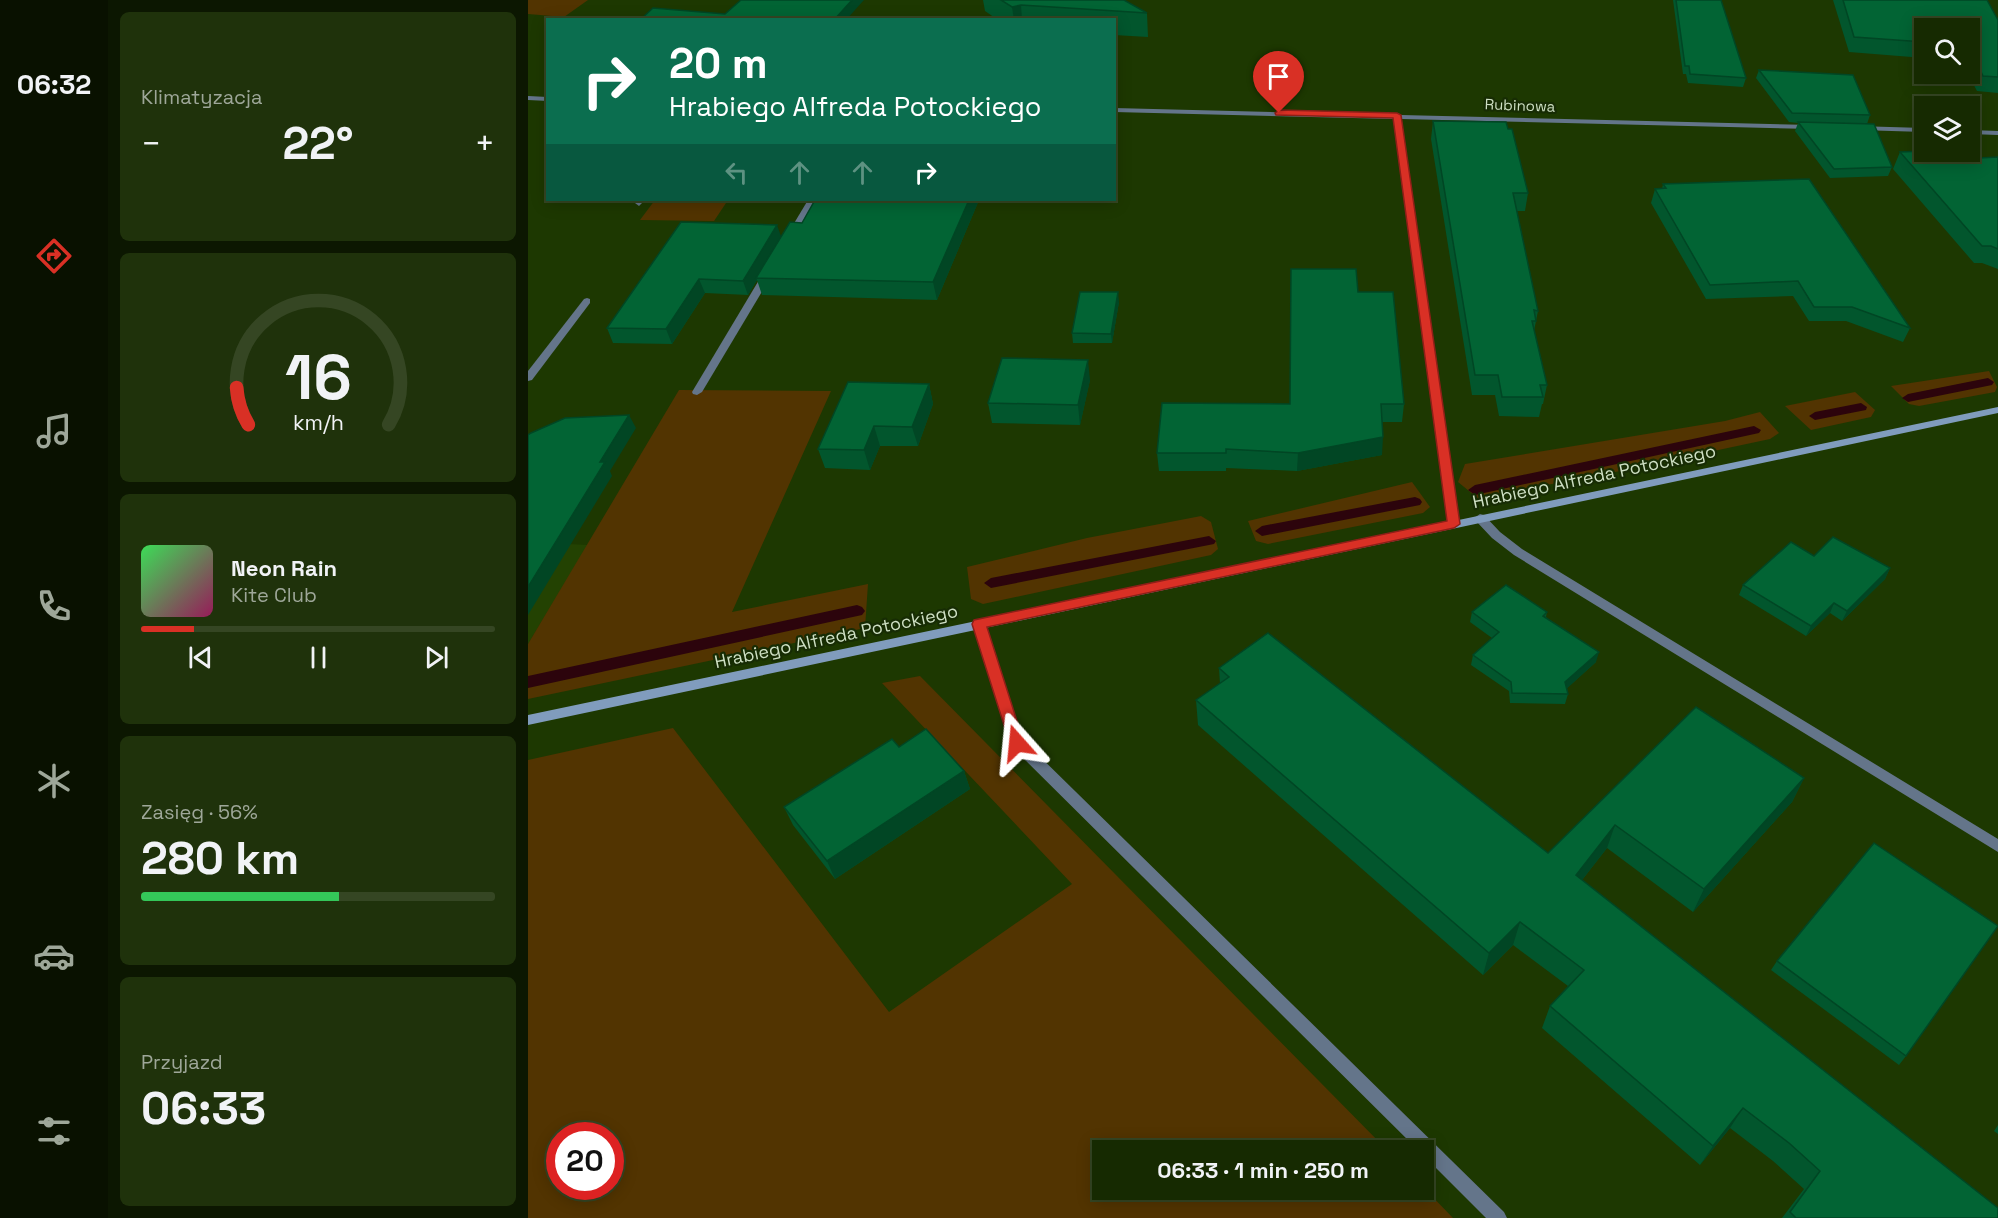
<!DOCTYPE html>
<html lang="pl">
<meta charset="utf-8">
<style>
:root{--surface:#162a01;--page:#1f320b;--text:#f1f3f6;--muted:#9ea799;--line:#354623;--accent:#d93025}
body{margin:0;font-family:"Space Grotesk",sans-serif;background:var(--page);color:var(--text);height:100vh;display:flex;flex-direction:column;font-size:22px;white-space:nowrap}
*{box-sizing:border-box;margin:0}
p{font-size:20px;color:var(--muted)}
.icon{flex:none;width:33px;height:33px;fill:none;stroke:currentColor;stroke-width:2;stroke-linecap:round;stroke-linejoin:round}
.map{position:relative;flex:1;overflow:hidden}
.details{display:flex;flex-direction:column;gap:12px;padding:12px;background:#0c1701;width:420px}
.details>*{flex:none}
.banner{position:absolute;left:18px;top:18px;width:570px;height:183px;border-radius:0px;box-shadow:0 3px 15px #0003,0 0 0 2px var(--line);background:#0b6e4f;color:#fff;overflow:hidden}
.buttons{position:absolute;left:1386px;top:18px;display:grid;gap:12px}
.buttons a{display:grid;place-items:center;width:66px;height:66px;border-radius:0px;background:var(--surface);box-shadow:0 3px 15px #0003,0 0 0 2px var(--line);font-size:30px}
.speed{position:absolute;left:18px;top:1122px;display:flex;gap:12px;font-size:30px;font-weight:700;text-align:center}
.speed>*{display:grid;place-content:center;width:78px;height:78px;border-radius:50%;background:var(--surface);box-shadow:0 3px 15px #0003,0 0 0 2px var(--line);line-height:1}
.speed .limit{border:9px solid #d22;background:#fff;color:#111}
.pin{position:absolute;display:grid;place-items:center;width:51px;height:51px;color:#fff;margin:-62px -26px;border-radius:50% 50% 50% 0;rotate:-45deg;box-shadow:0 0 6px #0007}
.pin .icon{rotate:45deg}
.me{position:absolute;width:66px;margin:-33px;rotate:342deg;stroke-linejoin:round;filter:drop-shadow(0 0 4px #0008)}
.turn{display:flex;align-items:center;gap:21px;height:126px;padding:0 24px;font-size:27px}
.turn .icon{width:78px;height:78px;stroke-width:2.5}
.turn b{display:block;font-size:42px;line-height:51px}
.lanes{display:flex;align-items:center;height:57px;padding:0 24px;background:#0003;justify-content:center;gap:30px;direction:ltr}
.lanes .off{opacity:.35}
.big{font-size:45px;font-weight:700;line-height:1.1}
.details .tile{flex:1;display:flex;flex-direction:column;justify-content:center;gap:9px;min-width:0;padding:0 21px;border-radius:9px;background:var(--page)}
.details .dial{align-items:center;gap:0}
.dial svg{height:156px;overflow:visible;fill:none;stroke:var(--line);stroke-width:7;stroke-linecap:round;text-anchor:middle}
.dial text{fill:var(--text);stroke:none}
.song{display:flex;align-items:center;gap:18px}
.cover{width:72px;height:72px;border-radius:9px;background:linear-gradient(135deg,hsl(130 70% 55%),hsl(330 70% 35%))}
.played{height:6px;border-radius:3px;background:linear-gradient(90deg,var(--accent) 15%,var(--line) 15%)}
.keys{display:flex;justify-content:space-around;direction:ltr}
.heat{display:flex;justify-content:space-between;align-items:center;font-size:33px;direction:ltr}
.charge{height:9px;border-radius:4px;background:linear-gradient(90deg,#34c759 56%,var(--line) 0)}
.trip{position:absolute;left:564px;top:1140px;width:342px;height:60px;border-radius:0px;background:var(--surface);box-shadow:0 3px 15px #0003,0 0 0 2px var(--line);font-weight:700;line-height:60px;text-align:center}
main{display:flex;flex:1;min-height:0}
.menu{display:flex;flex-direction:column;width:108px;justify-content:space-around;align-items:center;background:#091100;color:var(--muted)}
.menu .icon{width:42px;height:42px}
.menu .on{color:var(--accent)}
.menu b{font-size:27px;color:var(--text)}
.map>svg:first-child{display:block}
</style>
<main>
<nav class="menu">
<b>06:32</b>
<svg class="icon on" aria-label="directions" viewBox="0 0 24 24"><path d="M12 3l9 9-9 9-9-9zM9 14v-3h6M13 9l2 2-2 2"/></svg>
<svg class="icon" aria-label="music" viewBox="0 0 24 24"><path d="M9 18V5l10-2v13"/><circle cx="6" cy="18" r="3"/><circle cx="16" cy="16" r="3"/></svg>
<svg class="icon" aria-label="phone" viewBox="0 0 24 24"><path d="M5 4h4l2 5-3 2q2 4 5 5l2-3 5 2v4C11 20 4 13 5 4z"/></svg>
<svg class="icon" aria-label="climate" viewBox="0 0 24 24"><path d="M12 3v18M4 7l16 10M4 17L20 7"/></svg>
<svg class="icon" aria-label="car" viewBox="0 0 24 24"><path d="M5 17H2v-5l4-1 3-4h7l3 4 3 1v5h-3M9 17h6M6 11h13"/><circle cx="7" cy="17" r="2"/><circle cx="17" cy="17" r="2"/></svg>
<svg class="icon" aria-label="filters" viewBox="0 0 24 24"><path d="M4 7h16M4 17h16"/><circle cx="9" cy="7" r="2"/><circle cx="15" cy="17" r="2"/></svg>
</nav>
<section class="details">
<div class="tile"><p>Klimatyzacja</p>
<div class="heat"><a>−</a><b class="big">22°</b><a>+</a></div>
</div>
<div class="tile dial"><svg viewBox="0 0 100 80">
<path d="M14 69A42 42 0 1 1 86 69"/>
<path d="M14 69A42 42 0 0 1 8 50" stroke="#d93025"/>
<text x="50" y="56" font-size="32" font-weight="700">16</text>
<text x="50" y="72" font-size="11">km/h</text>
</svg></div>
<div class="tile">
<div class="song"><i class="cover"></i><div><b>Neon Rain</b><p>Kite Club</p></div></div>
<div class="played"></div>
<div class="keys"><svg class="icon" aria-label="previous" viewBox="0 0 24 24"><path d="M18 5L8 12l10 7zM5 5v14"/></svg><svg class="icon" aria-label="pause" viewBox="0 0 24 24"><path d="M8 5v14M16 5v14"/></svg><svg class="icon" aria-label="next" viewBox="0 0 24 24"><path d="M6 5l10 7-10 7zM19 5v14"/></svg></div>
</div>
<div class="tile"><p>Zasięg · 56%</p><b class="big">280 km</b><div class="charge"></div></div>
<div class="tile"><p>Przyjazd</p><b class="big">06:33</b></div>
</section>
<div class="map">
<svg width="1470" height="1218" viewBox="0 0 1470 1218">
<rect width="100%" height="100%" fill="#1d3801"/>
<!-- built -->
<path fill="#234202" d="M0 542 60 545 0 644Z"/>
<!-- green -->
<g fill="#523401" fill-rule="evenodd">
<path d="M0 0H60L36 17 0 14Z"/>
<path d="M127 200H200L186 221 112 220Z"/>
<path d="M1461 371 1469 387 1467 392 1391 406 1381 404 1363 386Z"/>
<path d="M151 390 303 391 204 612 340 584 337 628 0 699V644Z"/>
<path d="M1327 392 1347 410 1343 417 1283 430 1257 406Z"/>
<path d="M1232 412 1251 433 1242 439 1059 478 989 490 952 500 930 482 937 464 1197 421Z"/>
<path d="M884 482 902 507 895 513 740 544 728 541 720 521Z"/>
<path d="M673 516 683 522 690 549 683 555 455 604 443 599 439 567 559 538Z"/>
<path d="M392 676 859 1150H574V1190L896 1188 925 1218H0V760L145 728 361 1012 544 884 354 683ZM32 1136H82V1186H32Z"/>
</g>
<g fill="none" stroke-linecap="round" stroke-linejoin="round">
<!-- stream -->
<g fill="#2c040c" fill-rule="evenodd">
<path d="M1460 378 1466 382 1464 385 1380 402 1374 398 1380 394Z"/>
<path d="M1333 403 1339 407 1338 410 1287 420 1281 416 1287 412Z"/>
<path d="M1226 426 1233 430 1231 433 947 495 940 490 947 485Z"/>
<path d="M887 497 892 499 894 502 892 505 734 536 727 531 734 526Z"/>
<path d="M681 536 688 541 686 544 463 588 456 583 463 578Z"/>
<path d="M329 605 334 607 337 611 334 615 0 688V676Z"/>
</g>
<!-- lane -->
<g fill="#64758a" fill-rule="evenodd">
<path d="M109 200H117L111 206 107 203Z"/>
<path d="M280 200H288L266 237H260L259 235Z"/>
<path d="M239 272 244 275 174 392 169 395 165 394 164 392 234 275Z"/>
<path d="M59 298 62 299V303L4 380 0 381V371L56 299Z"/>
<path d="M952 514 956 515 972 532 994 549 1470 839V852L986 555 964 538 948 521 946 518Z"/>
<path d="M451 620 457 624 495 740 976 1212 979 1218H958L896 1156V1150H890L484 747 445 624Z"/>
</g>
<!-- street -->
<g fill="#64758a" fill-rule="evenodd">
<path d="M0 96 20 97V101L0 100Z"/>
<path d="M586 108 866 115 869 113 873 115 1284 125 1288 127 1284 129 873 119 932 524 926 528 920 524 866 119 586 112Z"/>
<path d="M1328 126 1396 128V132L1331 130 1327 128Z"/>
<path d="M1442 130 1470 131V135L1442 134Z"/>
</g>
<!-- secondary -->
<path fill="#809cbd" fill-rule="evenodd" d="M1470 407V413L0 725V715Z"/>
</g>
<!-- wall -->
<g fill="#02562d">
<path d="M455 0H596L619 13 620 37 586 35V20H470L457 11Z"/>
<path d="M1145 0H1193L1218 78 1215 87 1160 83 1158 74H1155Z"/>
<path d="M1305 0H1459L1470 20V93L1449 91 1440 74H1442V28H1396V58L1321 52Z"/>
<path d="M197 14 318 20H112Z"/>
<path d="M1231 70 1342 115 1339 124 1364 167 1360 176 1302 178 1267 131 1270 123 1261 122 1228 78Z"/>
<path d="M905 121 1000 193 997 211H989L1010 311 1006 331 1019 385 1015 404H1014L1011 417 971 416 967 395H944L903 139Z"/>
<path d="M1372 152 1432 159 1470 157V269L1454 263H1446L1365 169Z"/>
<path d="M1135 184 1382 328 1375 342 1318 321H1281L1265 296 1178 299 1123 203 1127 189H1134Z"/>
<path d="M451 200 409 300 234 295 229 280 220 295 177 293 144 344 85 343 79 328 253 237 274 223Z"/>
<path d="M830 292 876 404 874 422H854V455L769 471 698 468V471H631L629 453 762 404Z"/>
<path d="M591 302 584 343H545L544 333Z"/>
<path d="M562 380 552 425 464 423 460 403Z"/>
<path d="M401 384 405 404 390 446H352L342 470 297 468 290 449Z"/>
<path d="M1286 556 1362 568 1357 579 1314 621 1302 613 1278 636 1211 595 1215 585Z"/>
<path d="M944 612H1019L1018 617 1068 662 1039 688 1040 694 1037 704 982 703 981 691 943 665 945 655 964 638 942 622Z"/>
<path d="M691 668 1020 853 1168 707 1276 778 1264 802 1165 912 1079 848 1054 880 1470 1218H1254L1276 1189 1245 1161 1202 1128 1172 1165 1014 1028 1022 1006 1040 986 985 945 955 975 670 725 668 700 692 684Z"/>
<path d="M371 747 436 771 442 789 307 879 265 825 256 807Z"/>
<path d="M1249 961 1378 1056 1371 1065 1243 970Z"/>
<path d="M1470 1125V1134L1466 1131Z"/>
</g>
<!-- shaded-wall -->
<g fill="#014624">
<path d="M324 0H336L318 20H306Z"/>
<path d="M493 5 494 20H486L484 7Z"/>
<path d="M441 200H451L409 300 405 282Z"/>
<path d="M249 225 254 239 228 278 229 280 220 295 215 281Z"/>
<path d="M171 279 177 293 144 344 138 329Z"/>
<path d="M590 292 591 302 584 343 583 334Z"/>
<path d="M560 360 562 380 552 425 550 405Z"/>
<path d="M401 384 405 404 390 446 384 427Z"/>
<path d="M101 415 108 428 82 471 84 476 0 615V587L72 462Z"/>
<path d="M346 426 352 446 342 470 336 450Z"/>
<path d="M855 437 854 455 769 471 770 453Z"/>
<path d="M1362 568 1357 579 1314 621 1319 611Z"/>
<path d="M1306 603 1302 613 1278 636 1283 626Z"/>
<path d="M1071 652 1068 662 1035 692 1037 682Z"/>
<path d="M436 771 442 789 307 879 299 861Z"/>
<path d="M1276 778 1264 802 1165 912 1176 889Z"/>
<path d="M1087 825 1079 848 1040 898 1048 875Z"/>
<path d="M992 922 985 945 955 975 961 953Z"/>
<path d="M1215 1108 1202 1128 1172 1165 1185 1146Z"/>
</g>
<!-- building -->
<g fill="#026434" stroke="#014624" stroke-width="1.5">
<path d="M213 0H324L306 20H283L251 18 250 20H112L125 8 197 14Z"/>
<path d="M473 0H596L619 13 493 5 484 7Z"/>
<path d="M1148 0H1193L1218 78 1162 74 1161 66H1157Z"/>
<path d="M1315 0H1459L1470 20V77L1455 76 1442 48V28H1396V42L1326 37Z"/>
<path d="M1231 70 1325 75 1342 115 1264 113Z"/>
<path d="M905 121 978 122 980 129H984L1000 193H985L1010 311 1006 310 1008 321H1004L1019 385H1012L1015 397H974L970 375H947Z"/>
<path d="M1270 122 1346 124 1364 167 1306 169Z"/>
<path d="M1396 151 1426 152 1432 159 1470 157V249L1463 246H1454L1372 152Z"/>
<path d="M1281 179 1382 328 1324 307H1286L1270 281 1182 285 1127 189 1138 188 1135 184Z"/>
<path d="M287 200H441L405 282 228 278 262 222 274 223Z"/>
<path d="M153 222 249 225 215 281 171 279 138 329 79 328Z"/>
<path d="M763 269H828L830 292H865L876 404H853L855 437 770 453 698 449V453H629L634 403 762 404Z"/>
<path d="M552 292H590L583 334 544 333Z"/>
<path d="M474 358 560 360 550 405 460 403Z"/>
<path d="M320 382 401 384 384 427 346 426 336 450 290 449Z"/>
<path d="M101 415 72 462H77L0 587V435L3 433 37 418Z"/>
<path d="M1305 537 1362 568 1319 611 1306 603 1283 626 1215 585 1263 542 1286 556Z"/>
<path d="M978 585 1019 612 1015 616 1071 652 1037 682 1040 694 984 693 983 682 945 655 971 632 944 612Z"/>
<path d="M740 633 1020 853 1168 707 1276 778 1176 889 1087 825 1048 875 1470 1208V1218H1268L1262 1212 1292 1171 1261 1143 1215 1108 1185 1146 1022 1006 1056 970 992 922 961 953 668 700 701 677 691 668Z"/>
<path d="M398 729 436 771 299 861 256 807 364 739 371 747Z"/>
<path d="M1346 843 1470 926 1378 1056 1249 961Z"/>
</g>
<!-- route -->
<path fill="#d93025" stroke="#8d1f18" stroke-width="1.5" d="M751 110 869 113 873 115 932 524 926 528 459 627 496 743 494 747H483L444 624 446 620 919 521 865 118 748 115 747 113Z"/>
<g text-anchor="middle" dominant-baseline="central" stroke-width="4.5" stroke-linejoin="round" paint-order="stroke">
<!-- far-street labels -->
<g font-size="15" fill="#cedfc3" stroke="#172c04">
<text transform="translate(992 105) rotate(2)">Rubinowa</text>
</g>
<!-- street labels -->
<g font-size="18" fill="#cedfc3" stroke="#172c04">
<text transform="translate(1066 476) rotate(-12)">Hrabiego Alfreda Potockiego</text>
<text transform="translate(308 636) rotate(-12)">Hrabiego Alfreda Potockiego</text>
</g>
</g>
</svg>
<div class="buttons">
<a><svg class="icon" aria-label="search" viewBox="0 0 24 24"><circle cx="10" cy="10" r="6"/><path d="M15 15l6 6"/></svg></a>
<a><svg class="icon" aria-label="layers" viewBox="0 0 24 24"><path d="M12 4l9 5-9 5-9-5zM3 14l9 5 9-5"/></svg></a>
</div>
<div class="speed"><div class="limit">20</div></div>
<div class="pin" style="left:751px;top:113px;background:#d93025"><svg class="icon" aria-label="arrive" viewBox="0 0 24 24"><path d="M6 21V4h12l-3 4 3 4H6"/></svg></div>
<svg class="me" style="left:489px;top:743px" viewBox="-20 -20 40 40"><path d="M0-17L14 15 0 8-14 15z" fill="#d93025" stroke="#fff" stroke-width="4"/></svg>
<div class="trip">06:33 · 1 min · 250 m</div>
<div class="banner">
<div class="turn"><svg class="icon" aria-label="right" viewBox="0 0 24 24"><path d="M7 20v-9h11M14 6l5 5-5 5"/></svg><div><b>20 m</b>Hrabiego Alfreda Potockiego</div></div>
<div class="lanes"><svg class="icon off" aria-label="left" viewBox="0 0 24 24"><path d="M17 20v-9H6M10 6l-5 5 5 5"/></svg><svg class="icon off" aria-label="ahead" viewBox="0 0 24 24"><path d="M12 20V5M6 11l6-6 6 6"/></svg><svg class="icon off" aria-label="ahead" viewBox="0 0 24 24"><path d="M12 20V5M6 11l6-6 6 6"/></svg><svg class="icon" aria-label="right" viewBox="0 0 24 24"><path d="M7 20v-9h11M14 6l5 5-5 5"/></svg></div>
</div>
</div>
</main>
